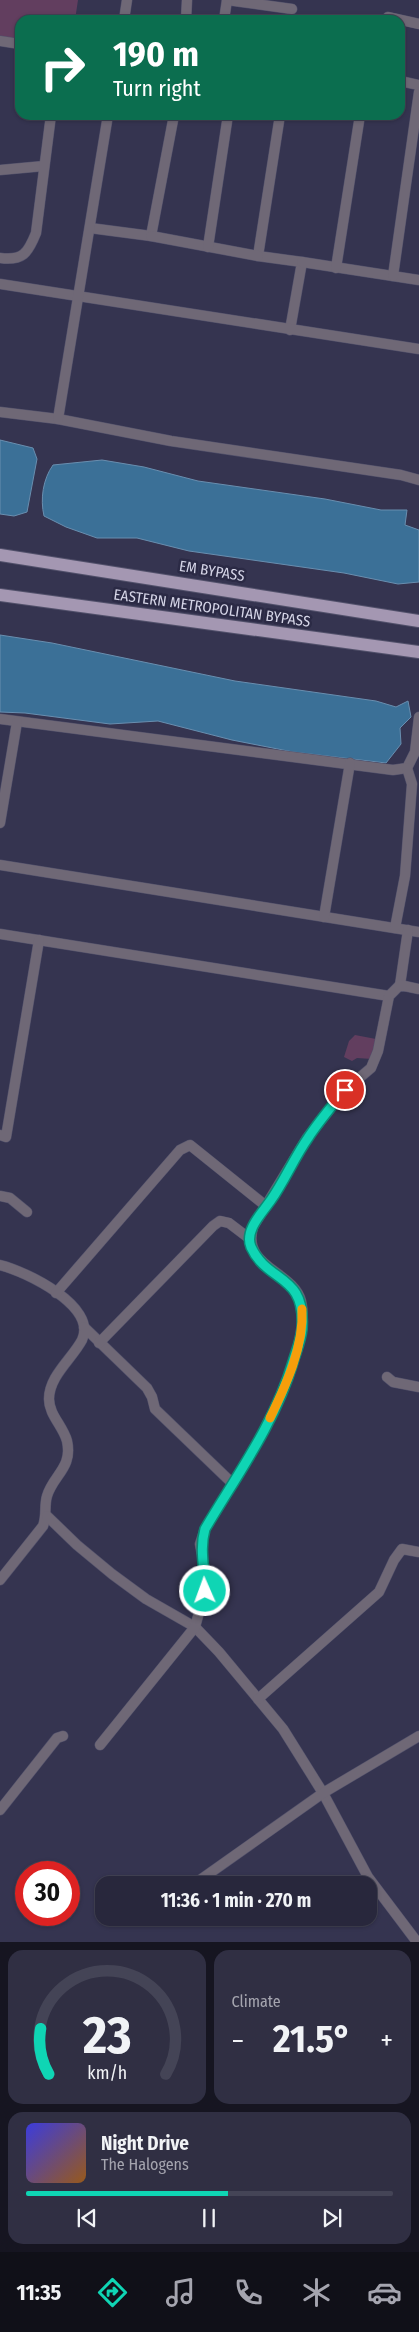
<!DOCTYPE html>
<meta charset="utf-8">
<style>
:root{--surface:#28273c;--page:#302f43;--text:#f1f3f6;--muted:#a5a5af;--line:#444456;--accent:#0fd5b4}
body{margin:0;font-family:"Fira Sans Condensed",sans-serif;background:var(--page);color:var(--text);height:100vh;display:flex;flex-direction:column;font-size:19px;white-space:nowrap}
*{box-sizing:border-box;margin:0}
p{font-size:16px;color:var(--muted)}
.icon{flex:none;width:28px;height:28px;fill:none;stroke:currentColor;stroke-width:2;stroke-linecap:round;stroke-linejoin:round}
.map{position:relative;height:1942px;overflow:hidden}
.details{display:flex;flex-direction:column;gap:8px;padding:8px;background:#161521;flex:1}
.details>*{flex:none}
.guide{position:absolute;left:15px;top:15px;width:390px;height:105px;border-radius:15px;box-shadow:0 1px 4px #0004,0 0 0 1px var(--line);background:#0b6e4f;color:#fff;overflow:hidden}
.speed{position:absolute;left:15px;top:1861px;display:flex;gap:10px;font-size:25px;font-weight:700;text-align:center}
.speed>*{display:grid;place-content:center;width:65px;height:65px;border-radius:50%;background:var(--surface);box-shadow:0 1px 4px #0004,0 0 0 1px var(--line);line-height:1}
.speed .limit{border:8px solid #d22;background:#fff;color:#111}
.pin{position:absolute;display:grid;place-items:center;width:42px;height:42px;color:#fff;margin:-21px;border:2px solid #fff;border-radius:50%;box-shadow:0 1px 5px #0007}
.me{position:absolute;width:55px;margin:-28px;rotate:358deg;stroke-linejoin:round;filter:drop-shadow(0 0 4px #0008)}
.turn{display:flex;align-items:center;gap:18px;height:105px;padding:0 15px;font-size:22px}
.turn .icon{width:65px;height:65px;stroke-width:2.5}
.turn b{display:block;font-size:35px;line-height:42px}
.big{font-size:38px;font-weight:700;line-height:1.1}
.details .widget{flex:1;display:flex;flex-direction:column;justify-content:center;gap:8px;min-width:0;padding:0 18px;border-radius:15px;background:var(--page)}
.details .dial{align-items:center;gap:0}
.dial svg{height:130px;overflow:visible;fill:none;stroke:var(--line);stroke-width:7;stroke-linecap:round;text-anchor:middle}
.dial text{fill:var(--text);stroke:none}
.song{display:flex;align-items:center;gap:15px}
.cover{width:60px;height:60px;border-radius:8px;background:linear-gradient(135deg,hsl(240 70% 55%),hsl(30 70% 35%))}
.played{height:5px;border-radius:2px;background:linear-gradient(90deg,var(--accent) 55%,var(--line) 55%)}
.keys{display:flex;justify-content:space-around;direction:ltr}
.heat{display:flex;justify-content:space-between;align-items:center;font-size:28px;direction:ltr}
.details .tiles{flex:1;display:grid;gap:8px;grid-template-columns:1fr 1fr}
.widget:last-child{grid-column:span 2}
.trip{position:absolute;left:95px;top:1876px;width:282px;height:50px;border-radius:15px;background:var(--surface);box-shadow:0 1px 4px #0004,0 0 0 1px var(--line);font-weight:700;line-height:50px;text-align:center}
.tabs{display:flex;height:80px;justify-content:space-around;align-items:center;background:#101018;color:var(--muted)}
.tabs .icon{width:35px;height:35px}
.tabs .selected{color:var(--accent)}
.tabs b{font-size:22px;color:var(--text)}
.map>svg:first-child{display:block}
</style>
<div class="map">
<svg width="419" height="1942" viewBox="0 0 419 1942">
<rect width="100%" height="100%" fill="#353450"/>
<!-- park -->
<g fill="#623e5f">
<path d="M0 0H78L75 20H20V40L0 36Z"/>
<path d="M355 1035 376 1039 372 1059 357 1058 352 1061 344 1057 349 1041Z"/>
</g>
<!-- water -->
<g fill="#3b7097" stroke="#698eaf">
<path d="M0 440 33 448 37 459 27 512 14 516 0 514Z"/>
<path d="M102 460 144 467 198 481 325 499 381 510H407L405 525 419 530V582L398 584 344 573 189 551 137 538H97L66 527 44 516C40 499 43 479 53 465Z"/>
<path d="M0 635 52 643 235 681 376 701 396 707 408 701 411 717 400 728 401 744 386 763 293 752 232 740 158 721 110 724 25 713 0 712Z"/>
</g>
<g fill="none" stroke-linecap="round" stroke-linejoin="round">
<!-- minor casing -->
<g stroke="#52516b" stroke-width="11">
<g id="minor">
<path d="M227 0 292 9"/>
<path d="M388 17 419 24"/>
<path d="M124 20 127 0"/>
<path d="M186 20 187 0"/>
<path d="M224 20 227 0"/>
<path d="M0 41 20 44"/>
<path d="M400 81 419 85"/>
<path d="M280 115 258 256 302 262 290 330"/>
<path d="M0 170 44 166"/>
<path d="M90 228 151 236 174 115"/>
<path d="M151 236 258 256"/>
<path d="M208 247 228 115"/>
<path d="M0 258C23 261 28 253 36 233L51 115"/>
<path d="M302 262 419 280"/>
<path d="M336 268 360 115"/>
<path d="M393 276 419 92"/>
<path d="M0 284 419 349"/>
<path d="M0 412 58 419 171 441 401 475 419 480"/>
<path d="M58 419 108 115"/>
<path d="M0 719 393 770 407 768 415 752 419 717"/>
<path d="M0 823 17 722"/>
<path d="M0 865 419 932"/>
<path d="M324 917 350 763"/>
<path d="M395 928 405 876 412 784 407 768"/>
<path d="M0 934 389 996"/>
<path d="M400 985 408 930"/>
<path d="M0 1135 6 1137 39 940"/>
<path d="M0 1196 10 1198 27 1212"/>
<path d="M0 1265C25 1271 98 1306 82 1340 72 1359 49 1376 49 1399 49 1415 63 1426 67 1441 73 1468 53 1475 47 1496 44 1506 47 1515 43 1526L0 1580"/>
<path d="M56 1293 180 1150 190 1145 266 1206"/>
<path d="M84 1327 147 1388 152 1397 155 1409 232 1483"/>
<path d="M99 1343 213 1226 220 1221 229 1223 250 1239"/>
<path d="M387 1377 393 1382 419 1387"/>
<path d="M47 1516 77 1545 112 1574 146 1599 195 1627 219 1652 283 1729 323 1793 368 1877 417 1942"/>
<path d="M258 1699 379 1592 394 1560 402 1549 419 1552"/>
<path d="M100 1745 195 1627 205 1591V1571L200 1544 205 1529C240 1471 279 1416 297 1350 301 1335 305 1317 301 1301 293 1271 241 1267 253 1227L307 1138 345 1090 371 1068 378 1051 389 996 400 985 419 989"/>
<path d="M0 1810 57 1738 63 1736"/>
<path d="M193 1885 323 1793 419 1736"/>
</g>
</g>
<!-- primary casing -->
<g stroke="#52516b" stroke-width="14">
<g id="primary">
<path d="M0 555 419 621"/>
<path d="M0 595 419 652"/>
</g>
</g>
<!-- minor -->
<use href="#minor" stroke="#6f6876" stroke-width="10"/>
<!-- primary -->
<use href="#primary" stroke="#a497b2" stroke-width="12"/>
</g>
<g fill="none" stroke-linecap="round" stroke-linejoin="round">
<!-- route casing -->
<g stroke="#0a8a75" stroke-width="12">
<path id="route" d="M205 1591C205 1569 199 1550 205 1529 237 1475 275 1423 293 1362 296 1352 301 1340 302 1329 306 1273 268 1284 251 1247 244 1230 263 1212 271 1200 285 1180 294 1158 308 1138 319 1121 332 1106 345 1090"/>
</g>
<!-- route -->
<use href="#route" stroke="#0fd5b4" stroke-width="9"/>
<!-- slow -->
<path stroke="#f59e0b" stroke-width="9" d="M270 1418C286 1385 304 1347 302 1309"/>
</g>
<g text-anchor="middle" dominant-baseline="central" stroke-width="5" stroke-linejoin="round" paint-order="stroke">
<!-- street labels -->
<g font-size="15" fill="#d5d5e7" stroke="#2b2a45">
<text transform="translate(212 571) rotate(9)">EM BYPASS</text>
<text transform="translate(212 608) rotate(8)">EASTERN METROPOLITAN BYPASS</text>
</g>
</g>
</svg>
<div class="speed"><div class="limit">30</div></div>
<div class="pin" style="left:345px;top:1090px;background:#d93025"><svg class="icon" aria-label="arrive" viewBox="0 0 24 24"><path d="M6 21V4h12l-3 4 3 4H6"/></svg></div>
<svg class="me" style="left:205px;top:1591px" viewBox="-20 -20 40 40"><circle r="17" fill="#0fd5b4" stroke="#fff" stroke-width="3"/><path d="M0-11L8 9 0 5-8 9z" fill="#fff"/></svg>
<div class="trip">11:36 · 1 min · 270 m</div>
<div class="guide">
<div class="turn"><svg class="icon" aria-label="right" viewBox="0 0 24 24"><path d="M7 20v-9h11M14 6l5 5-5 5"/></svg><div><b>190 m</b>Turn right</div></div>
</div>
</div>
<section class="details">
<div class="tiles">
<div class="widget dial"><svg viewBox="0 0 100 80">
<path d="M14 69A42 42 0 1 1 86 69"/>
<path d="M14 69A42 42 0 0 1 9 41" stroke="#0fd5b4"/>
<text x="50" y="56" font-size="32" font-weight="700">23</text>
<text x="50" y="72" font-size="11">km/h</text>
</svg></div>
<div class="widget"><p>Climate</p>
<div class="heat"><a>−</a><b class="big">21.5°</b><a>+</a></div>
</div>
<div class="widget">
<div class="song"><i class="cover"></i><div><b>Night Drive</b><p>The Halogens</p></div></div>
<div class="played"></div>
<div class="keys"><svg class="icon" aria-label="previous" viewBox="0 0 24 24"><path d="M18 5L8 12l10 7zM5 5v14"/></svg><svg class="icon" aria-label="pause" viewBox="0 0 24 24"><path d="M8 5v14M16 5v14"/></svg><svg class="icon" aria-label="next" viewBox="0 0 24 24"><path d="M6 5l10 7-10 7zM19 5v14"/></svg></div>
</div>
</div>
</section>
<nav class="tabs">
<b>11:35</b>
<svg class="icon selected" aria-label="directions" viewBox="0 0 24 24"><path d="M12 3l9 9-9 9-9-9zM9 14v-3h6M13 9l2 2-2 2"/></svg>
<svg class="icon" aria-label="music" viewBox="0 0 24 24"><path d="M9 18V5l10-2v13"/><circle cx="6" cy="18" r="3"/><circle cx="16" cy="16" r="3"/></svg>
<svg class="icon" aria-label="phone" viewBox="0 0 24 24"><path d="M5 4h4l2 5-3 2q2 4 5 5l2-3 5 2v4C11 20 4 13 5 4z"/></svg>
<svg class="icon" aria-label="climate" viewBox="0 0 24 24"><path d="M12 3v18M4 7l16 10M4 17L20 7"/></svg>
<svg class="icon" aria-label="car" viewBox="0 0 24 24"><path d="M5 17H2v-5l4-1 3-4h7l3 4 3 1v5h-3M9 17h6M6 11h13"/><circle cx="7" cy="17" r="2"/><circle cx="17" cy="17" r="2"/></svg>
</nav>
